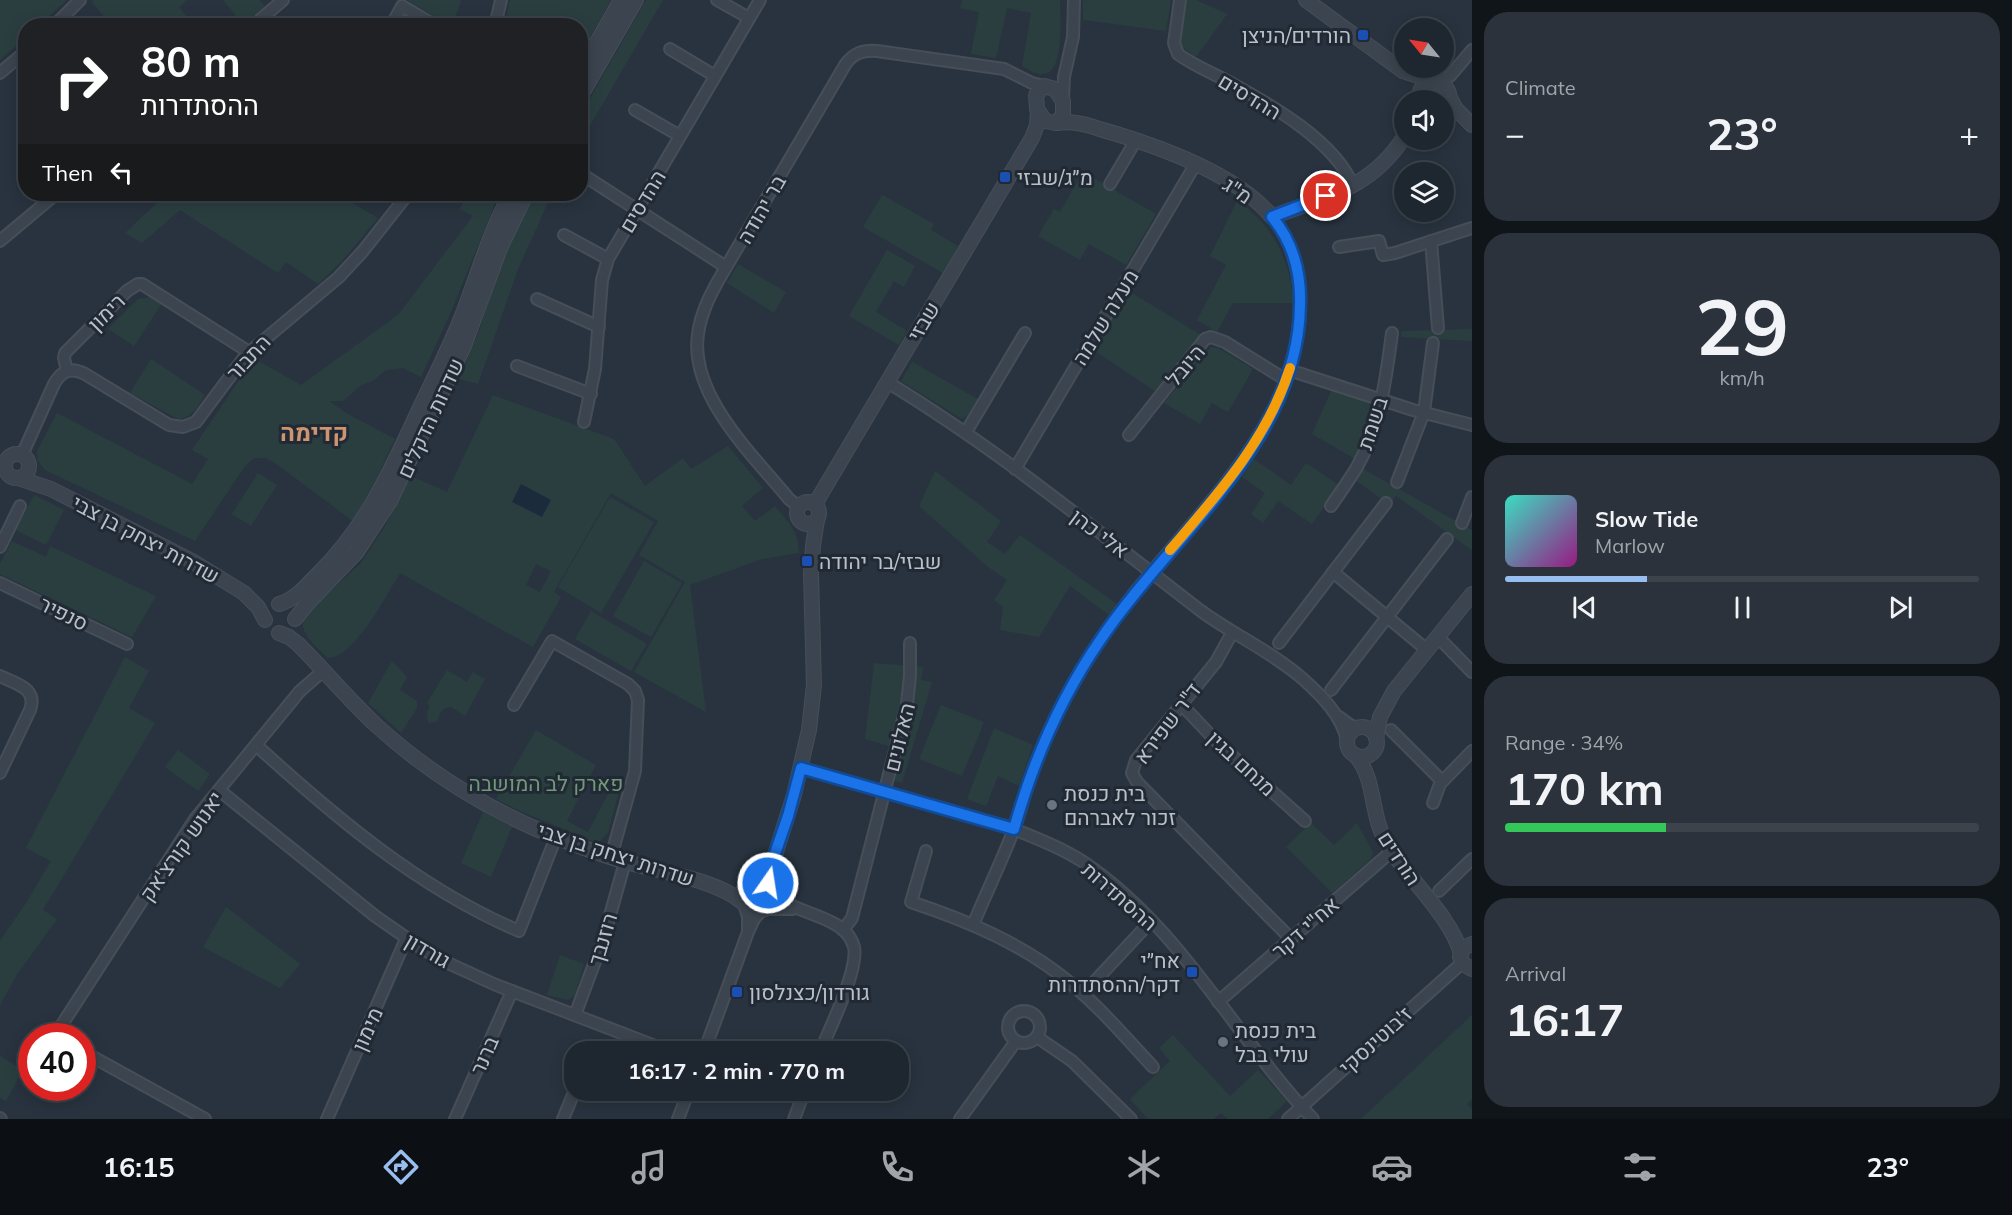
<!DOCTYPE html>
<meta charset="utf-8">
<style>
:root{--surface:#1e262f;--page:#2b323b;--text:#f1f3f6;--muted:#a1a5aa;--line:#3c434b;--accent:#98beef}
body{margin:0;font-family:Mulish,Heebo,sans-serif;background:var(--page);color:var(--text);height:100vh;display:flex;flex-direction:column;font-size:22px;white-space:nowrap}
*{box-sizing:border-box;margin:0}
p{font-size:20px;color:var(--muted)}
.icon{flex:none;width:33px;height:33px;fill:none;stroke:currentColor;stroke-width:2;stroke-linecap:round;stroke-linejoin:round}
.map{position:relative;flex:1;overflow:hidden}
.details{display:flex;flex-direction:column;gap:12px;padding:12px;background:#10151a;width:540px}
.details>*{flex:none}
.hud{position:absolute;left:18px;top:18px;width:570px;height:183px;border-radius:24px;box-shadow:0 3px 15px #0003,0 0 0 2px var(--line);background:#202124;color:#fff;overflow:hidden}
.needle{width:39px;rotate:300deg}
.controls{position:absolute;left:1394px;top:18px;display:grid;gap:12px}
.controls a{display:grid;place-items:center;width:60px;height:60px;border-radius:50%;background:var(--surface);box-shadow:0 3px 15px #0003,0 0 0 2px var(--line);font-size:30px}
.speed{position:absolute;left:18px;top:1023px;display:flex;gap:12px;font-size:30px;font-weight:700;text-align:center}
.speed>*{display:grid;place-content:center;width:78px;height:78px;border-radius:50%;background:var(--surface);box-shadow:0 3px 15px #0003,0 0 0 2px var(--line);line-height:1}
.speed .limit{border:9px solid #d22;background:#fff;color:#111}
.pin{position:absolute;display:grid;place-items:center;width:51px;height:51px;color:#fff;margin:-26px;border:3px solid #fff;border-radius:50%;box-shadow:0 2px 6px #0007}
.me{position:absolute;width:66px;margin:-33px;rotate:13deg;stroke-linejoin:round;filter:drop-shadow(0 0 4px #0008)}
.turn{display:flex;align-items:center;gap:21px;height:126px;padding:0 24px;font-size:27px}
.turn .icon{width:78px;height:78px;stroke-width:2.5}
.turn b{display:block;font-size:42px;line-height:51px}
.then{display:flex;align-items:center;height:57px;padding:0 24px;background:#0003;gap:12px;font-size:22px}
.big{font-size:45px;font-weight:700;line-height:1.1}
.details .tile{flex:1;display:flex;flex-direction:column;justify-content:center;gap:9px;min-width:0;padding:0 21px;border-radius:24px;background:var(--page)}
.details .dial{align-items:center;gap:0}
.dial b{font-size:78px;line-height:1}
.song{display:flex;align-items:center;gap:18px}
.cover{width:72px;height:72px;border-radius:9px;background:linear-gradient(135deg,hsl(170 70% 55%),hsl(310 70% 35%))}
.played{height:6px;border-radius:3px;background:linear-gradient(90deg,var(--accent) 30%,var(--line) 30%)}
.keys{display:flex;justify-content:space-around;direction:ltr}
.heat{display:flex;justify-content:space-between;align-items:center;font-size:33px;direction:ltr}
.charge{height:9px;border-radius:4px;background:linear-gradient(90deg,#34c759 34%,var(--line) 0)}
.trip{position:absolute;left:564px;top:1041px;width:345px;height:60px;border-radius:24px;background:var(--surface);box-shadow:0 3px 15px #0003,0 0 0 2px var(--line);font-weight:700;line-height:60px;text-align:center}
.menu{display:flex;height:96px;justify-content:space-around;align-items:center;background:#0c0f13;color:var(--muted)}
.menu .icon{width:42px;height:42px}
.menu .current{color:var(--accent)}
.menu b{font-size:27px;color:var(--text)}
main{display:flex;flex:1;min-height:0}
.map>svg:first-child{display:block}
</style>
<main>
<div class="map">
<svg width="1472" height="1119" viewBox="0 0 1472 1119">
<rect width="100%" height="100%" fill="#28333f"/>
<!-- green -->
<g fill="#2a3e40" fill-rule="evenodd">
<path d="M0 0H67L39 25 26 26 25 38 0 60Z"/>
<path d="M94 0H187L179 7 189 19 182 25H158L155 23 152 25H111L92 2Z"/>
<path d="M223 0H259L265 6 243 25Z"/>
<path d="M407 0H461L453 25 451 26Z"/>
<path d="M510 0H611L581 54 580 26 504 25Z"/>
<path d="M646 0H663L581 141V114Z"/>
<path d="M962 0H1060C1060 15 1065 72 1044 74 1037 75 1029 70 1022 66L1031 13 1007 8 996 58 971 54 979 12 960 8Z"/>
<path d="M1083 0H1171L1166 31 1083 20Z"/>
<path d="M1185 0H1196L1227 14 1196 57 1186 50 1180 43Z"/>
<path d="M1083 172 1156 214 1126 265 1089 244 1080 260 1038 236 1054 209 1060 212Z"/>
<path d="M153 194H200L202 196 206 194H340L339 195 378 218 342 261 318 284 286 262 278 273 180 210 142 243 125 233 159 201Z"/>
<path d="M469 194H499L451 312 421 377 403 368 386 370 374 380 360 386 343 401H329L348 414 395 439 373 485 353 521 275 463 266 458H254L245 466 195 541 45 470 38 461 37 451 57 413 192 484 208 459 192 450 243 374 255 359 301 385 398 315 473 216 459 209Z"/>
<path d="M534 194H552L518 269 478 384 459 379 479 331 499 268 513 235Z"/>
<path d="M882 195 934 224 931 230 958 246 943 273 863 227Z"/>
<path d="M1237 201C1273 225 1291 260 1293 303H1233L1217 332 1197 320 1226 265 1210 256Z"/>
<path d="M887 250 915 266 904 287 894 281 876 312 907 331 899 345 849 316Z"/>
<path d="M738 264 786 292 774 313 727 283Z"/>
<path d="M1127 290 1201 335 1156 392 1092 349Z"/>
<path d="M151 297 162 303 134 346 108 329 138 299Z"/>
<path d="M1472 329V341L1401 337 1402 331Z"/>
<path d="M1211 347 1218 348 1253 369 1228 412 1212 403 1200 424 1164 403Z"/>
<path d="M151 359 205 395C198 406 192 418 178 419L130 393Z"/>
<path d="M912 362 978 399 967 416 962 419 901 381Z"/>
<path d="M1332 389 1366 401 1369 403 1372 413 1355 459 1312 434Z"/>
<path d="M493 395 614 439 645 486 683 458 691 469 728 446 763 488 742 506 755 521 775 506C789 524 798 529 799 553L762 559 690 585 706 712 634 672 685 582 639 555 658 521 611 493 554 592 561 597 533 647 400 573C387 594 354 658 328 658 316 646 298 634 304 615L360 564 384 528 411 476 447 492ZM536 564 551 571 540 592 526 585Z"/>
<path d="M1254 459 1291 485 1306 463 1339 485 1312 524 1278 501 1263 523 1251 514 1265 493 1242 477Z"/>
<path d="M1363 469 1472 530V550L1396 496 1389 504 1355 480Z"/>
<path d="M935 471 1001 521 987 542 1005 554 1020 535 1117 604 1109 615 1070 586 1039 637 1000 630 1003 607 994 600 1007 580 988 567 919 506Z"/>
<path d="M258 473 277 485 251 526 232 514Z"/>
<path d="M34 495 64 510 46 545 16 530Z"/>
<path d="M610 497 654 522 601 613 558 587Z"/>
<path d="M12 541 46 557 50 546 156 596 132 637 0 574V564Z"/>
<path d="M644 561 682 583 651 637 613 616Z"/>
<path d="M591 611 647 644 631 671 575 639Z"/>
<path d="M125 657 149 671 129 708 155 723 43 910 57 919 16 976 0 1005V941L26 903 51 861 26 848Z"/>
<path d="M392 661 407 677 400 690 417 701V708L401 733 368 703Z"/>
<path d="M874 663 923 667 921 680 932 682 902 783 892 780 899 749 865 739Z"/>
<path d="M447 670 467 682 473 672 485 679 465 716 451 707C442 708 439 712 438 721L428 723 427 712 430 707 427 703Z"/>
<path d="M941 705 984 722 962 776 919 759Z"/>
<path d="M994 728 1033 745 1019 786 998 776 986 806 967 799Z"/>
<path d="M536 730 596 765 567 821 588 832 618 775 622 779 608 833 600 841 595 842 520 811 496 799Z"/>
<path d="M178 750 210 774 198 791 165 767Z"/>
<path d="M483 812 512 827 491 877 461 863Z"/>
<path d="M1311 823 1334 845 1357 823 1373 852 1371 859 1332 893 1286 847Z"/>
<path d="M226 907 300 964 280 988 203 947Z"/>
<path d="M560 955 584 964 575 995 568 1000 547 995Z"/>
<path d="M1472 1015V1099L1467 1104 1472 1109V1119H1361Z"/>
<path d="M1173 1035 1230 1096 1258 1070 1287 1101 1268 1119H1228L1221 1113 1214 1119H1148L1130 1099 1170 1061 1159 1048Z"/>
<path d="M0 1056 23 1070 6 1101 0 1098Z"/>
</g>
<!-- water -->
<path fill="#1c2b3c" d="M521 484 551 500 542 517 512 502Z"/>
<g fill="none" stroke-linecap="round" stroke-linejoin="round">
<!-- minor casing -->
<g stroke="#464e58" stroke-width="14">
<g id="minor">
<path d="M717 0 749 18"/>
<path d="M1180 0 1174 43 1178 54C1194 66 1213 73 1231 83 1271 105 1335 141 1353 186"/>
<path d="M54 26 80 0"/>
<path d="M253 26 283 0"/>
<path d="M391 26 402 6 436 26"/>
<path d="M495 26 501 0"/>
<path d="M670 49 715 76"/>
<path d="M0 73 26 51"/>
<path d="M1437 82 1450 76 1472 50"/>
<path d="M1063 101 1064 77 1073 37 1074 0"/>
<path d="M635 110 680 136"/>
<path d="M580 173 726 267"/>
<path d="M1110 184 1136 140"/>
<path d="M564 235 608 259"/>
<path d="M0 241 56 194"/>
<path d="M1431 241 1438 328"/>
<path d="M1339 247 1379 241 1383 255 1395 253 1472 228"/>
<path d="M537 299 599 327"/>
<path d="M517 366 591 394"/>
<path d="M1289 370 1413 410 1472 425"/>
<path d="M67 371 64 358 65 353 127 291 138 284H142L249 352"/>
<path d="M887 382C998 449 1098 532 1201 611 1234 635 1272 652 1303 679 1322 696 1342 716 1347 741"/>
<path d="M584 422 595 369 602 280 608 259 760 0"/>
<path d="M966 432 1025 333"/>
<path d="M1129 435 1205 339 1211 337 1225 342 1286 380"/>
<path d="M22 455 54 384C62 370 72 367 85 374L169 425 183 427 196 422 246 355 339 277 363 251 408 194"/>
<path d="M1015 469 1195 165"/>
<path d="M1397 482 1424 412 1433 343"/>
<path d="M1331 506C1340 493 1349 480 1357 467 1380 426 1386 379 1392 333"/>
<path d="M799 507 789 499C753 455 689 395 698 334 701 312 711 293 722 274L845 65C853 53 863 50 877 51L1004 69 1032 83 1044 86"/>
<path d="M1462 523 1472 497"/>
<path d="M0 547 20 506"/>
<path d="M1333 572 1427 650"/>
<path d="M0 583 127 644"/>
<path d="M1232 633 1216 662 1136 760 1132 773 1137 782 1291 939"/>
<path d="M1438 637 1472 672"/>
<path d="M1279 643 1386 503"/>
<path d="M0 676C16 684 38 688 30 710L0 773"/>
<path d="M1331 690 1447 539"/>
<path d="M1181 704 1219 744 1305 821"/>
<path d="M514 705 552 641 628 684 635 691 638 700 635 771 611 857"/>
<path d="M1339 717 1350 725 1358 728"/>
<path d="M1391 730 1442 781"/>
<path d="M256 745C335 817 420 889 519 931L556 837"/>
<path d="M801 768 1011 828C1036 838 1062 848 1085 863 1181 928 1235 1037 1313 1119"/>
<path d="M219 790 375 916 421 948 450 964 496 985 671 1052"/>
<path d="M1433 803 1440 784 1472 751"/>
<path d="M926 851 911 902C968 921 1023 944 1069 982 1100 1007 1126 1038 1153 1067"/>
<path d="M1439 891 1472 859"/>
<path d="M771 892C790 909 812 912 833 923 843 928 851 936 854 947 859 969 830 1028 820 1052"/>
<path d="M745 907 748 917V929"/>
<path d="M765 909H793"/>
<path d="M973 925C986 893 1002 861 1014 829 1021 811 1025 791 1032 773 1045 736 1063 700 1083 667 1104 632 1128 599 1155 568 1219 491 1299 412 1300 305 1300 272 1293 242 1272 217"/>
<path d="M843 930 852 918 907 704 910 676V643"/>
<path d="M1083 994 1151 921"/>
<path d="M1218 1002 1392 851"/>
<circle cx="1024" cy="1027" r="16"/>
<path d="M575 1015 603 940 625 862"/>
<path d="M59 1036 61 1026 195 819 300 691 323 671"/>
<path d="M1037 1037 1072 1061 1131 1119"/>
<path d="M82 1051 205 1119"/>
<path d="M704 1052 748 932 754 919 761 911"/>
<path d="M0 1118 1 1119"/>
<path d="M327 1119 406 939"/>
<path d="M455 1119 512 991"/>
<path d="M563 1119 575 1090"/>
<path d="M678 1119 689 1090"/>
<path d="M794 1119 805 1090"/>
<path d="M960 1119 1016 1041"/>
<path d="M1288 1119 1462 963"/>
</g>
</g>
<!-- tertiary casing -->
<g stroke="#464e58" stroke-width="16">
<g id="tertiary">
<path d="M1306 0 1403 71 1435 82"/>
<path d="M580 72 621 0"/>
<path d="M1044 86 1055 89 1063 101V115L1056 123 1045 121 1037 109 1036 95Z"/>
<path d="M1449 96 1456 109 1472 125"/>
<path d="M580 97 636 0"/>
<path d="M1419 100C1418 67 1466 85 1443 109"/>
<path d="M1057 123C1077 120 1092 127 1110 132 1160 147 1238 175 1272 217 1326 196 1371 189 1404 137"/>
<circle cx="17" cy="466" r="12"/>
<path d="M18 478 51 489 192 561 244 593 258 607 265 620"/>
<circle cx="808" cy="513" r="11"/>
<path d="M815 504 1032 138 1037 125 1038 112"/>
<path d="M279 604C296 599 306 586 318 574 366 527 390 472 418 412 433 380 449 349 462 316 478 275 489 232 511 194"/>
<path d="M295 619 307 604 356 553 390 501 464 346 500 248 526 194"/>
<path d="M279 633 289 637 298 644C325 671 349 700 377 726 430 774 492 812 558 838 581 847 604 856 627 862 660 872 717 880 742 902"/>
<circle cx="1362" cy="742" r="15"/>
<path d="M1376 738 1380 717 1394 691 1472 594"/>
<path d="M1355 755C1376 778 1370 814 1386 842 1405 876 1452 917 1461 954"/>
<circle cx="757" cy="896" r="15"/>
<path d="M769 888V874L794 795 809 730 814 685 811 573 813 546 817 520"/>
<path d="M1472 944 1463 948 1460 957 1463 964 1472 969"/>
</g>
</g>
<!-- minor -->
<use href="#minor" stroke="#3c454f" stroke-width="10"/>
<!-- tertiary -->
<use href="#tertiary" stroke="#3c454f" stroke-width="14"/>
</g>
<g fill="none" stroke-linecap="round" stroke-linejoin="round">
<!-- route casing -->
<g stroke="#114b97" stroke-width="15">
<path id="route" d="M768 883 770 868 788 816 801 768 1014 829C1033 761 1061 697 1101 639 1171 535 1299 441 1300 305 1301 272 1293 242 1272 217L1326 196"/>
</g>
<!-- route -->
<use href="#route" stroke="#1a73e8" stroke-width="10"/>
<!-- slow -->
<path stroke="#f59e0b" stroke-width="10" d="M1170 550C1218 494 1267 440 1290 368"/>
</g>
<!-- markers -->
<g fill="#1a4fb4" stroke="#212a34" stroke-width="2">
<rect x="1357" y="29" width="12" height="12" rx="3"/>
<rect x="999" y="171" width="12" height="12" rx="3"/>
<rect x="801" y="555" width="12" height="12" rx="3"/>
<rect x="1186" y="966" width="12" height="12" rx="3"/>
<rect x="731" y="986" width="12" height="12" rx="3"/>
</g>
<g fill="#6b7280" stroke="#212a34" stroke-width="2">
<circle cx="1052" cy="805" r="6"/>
<circle cx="1223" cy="1042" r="6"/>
</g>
<g text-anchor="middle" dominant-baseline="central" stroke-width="6" stroke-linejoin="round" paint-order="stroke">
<!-- poi labels -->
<g font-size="21" fill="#b9c0c9" stroke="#212a34" text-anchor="start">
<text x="1351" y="35" text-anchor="end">הורדים/הניצן</text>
<text x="1017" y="177">מ״ג/שבזי</text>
<text x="819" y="561">שבזי/בר יהודה</text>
<text x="1064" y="793">בית כנסת<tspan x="1064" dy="24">זכור לאברהם</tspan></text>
<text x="1180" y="960" text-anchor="end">אח״י<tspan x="1180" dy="24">דקר/ההסתדרות</tspan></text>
<text x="749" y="992">גורדון/כצנלסון</text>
<text x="1235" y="1030">בית כנסת<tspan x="1235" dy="24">עולי בבל</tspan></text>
</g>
<!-- street labels -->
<g font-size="21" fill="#b9c0c9" stroke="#212a34">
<text transform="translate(1250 96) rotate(31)">ההדסים</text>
<text transform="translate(1238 190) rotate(34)">מ"ג</text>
<text transform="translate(642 201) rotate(-59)">ההדסים</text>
<text transform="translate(761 209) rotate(-60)">בר יהודה</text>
<text transform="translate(106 312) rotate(-45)">רימון</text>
<text transform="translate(1105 317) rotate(-59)">מעלה שלמה</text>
<text transform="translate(923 321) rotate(-59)">שבזי</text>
<text transform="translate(248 357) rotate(-47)">התבור</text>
<text transform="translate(1185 365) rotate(-50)">היובל</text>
<text transform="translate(430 418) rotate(-65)">שדרות הדקלים</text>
<text transform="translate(1372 423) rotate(-72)">בשמת</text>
<text transform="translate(1100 533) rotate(37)">אלי כהן</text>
<text transform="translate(146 539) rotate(28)">שדרות יצחק בן צבי</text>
<text transform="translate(64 613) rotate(26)">סנפיר</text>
<text transform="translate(1167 723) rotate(-53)">ד"ר שפירא</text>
<text transform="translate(899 737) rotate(-76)">האלונים</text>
<text transform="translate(1242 763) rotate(43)">מנחם בגין</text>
<text transform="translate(181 846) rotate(-55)">יאנוש קורצ'אק</text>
<text transform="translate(616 854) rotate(18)">שדרות יצחק בן צבי</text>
<text transform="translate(1400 858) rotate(57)">הורדים</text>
<text transform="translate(1120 896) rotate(41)">ההסתדרות</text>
<text transform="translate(1305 927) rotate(-41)">אח"י דקר</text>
<text transform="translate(602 939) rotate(-73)">רוזנבך</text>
<text transform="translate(428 950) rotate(30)">גורדון</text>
<text transform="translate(367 1029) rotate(-66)">מימון</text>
<text transform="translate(1375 1040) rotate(-42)">ז'בוטינסקי</text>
<text transform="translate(484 1055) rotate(-66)">ברנר</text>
</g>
<!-- park labels -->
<g font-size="21" fill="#729879" stroke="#212a34">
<text x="546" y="783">פארק לב המושבה</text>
</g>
<!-- quarter labels -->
<g font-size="24" font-weight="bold" fill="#cc9471" stroke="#212a34">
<text x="314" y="432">קדימה</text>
</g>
</g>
</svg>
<div class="controls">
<a><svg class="needle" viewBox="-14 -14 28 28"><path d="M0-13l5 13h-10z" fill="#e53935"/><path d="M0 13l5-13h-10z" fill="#a1a5aa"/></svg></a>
<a><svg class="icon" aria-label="sound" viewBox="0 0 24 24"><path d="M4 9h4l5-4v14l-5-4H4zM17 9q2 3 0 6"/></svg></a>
<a><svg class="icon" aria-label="layers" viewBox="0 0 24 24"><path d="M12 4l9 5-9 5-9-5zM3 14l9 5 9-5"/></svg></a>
</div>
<div class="speed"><div class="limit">40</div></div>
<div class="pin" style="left:1326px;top:196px;background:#d93025"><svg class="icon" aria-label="arrive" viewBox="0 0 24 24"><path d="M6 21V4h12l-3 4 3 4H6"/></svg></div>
<svg class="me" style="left:768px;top:883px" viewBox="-20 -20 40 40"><circle r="17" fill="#1a73e8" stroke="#fff" stroke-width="3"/><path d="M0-11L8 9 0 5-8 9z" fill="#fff"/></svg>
<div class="trip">16:17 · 2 min · 770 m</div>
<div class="hud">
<div class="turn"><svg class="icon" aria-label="right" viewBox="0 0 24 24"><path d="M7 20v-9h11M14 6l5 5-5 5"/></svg><div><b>80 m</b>ההסתדרות</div></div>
<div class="then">Then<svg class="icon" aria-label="left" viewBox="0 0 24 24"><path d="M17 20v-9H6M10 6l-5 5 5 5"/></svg></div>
</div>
</div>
<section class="details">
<div class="tile"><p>Climate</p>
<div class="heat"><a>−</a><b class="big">23°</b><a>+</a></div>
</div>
<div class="tile dial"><b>29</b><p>km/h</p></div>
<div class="tile">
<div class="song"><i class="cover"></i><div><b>Slow Tide</b><p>Marlow</p></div></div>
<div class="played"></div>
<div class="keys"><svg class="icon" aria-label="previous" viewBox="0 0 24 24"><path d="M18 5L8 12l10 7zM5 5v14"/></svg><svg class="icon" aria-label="pause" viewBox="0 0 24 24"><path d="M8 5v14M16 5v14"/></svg><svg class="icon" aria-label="next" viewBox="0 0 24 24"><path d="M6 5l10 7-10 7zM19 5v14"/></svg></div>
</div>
<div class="tile"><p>Range · 34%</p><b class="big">170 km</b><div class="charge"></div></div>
<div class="tile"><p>Arrival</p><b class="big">16:17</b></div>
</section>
</main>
<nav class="menu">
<b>16:15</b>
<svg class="icon current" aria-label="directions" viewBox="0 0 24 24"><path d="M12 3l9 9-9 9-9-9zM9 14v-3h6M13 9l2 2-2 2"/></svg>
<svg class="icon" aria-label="music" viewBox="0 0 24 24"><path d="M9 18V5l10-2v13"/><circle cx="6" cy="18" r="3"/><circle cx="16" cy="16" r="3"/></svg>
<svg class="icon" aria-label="phone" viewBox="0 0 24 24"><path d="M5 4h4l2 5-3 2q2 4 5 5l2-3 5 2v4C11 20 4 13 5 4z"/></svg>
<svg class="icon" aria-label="climate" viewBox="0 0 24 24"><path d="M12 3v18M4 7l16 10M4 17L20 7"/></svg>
<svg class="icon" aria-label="car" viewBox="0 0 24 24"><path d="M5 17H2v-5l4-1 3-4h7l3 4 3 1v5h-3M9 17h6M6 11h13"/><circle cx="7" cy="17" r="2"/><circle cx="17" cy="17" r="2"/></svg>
<svg class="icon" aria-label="filters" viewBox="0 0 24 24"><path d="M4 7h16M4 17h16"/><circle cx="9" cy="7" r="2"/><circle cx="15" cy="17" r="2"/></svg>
<b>23°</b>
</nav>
